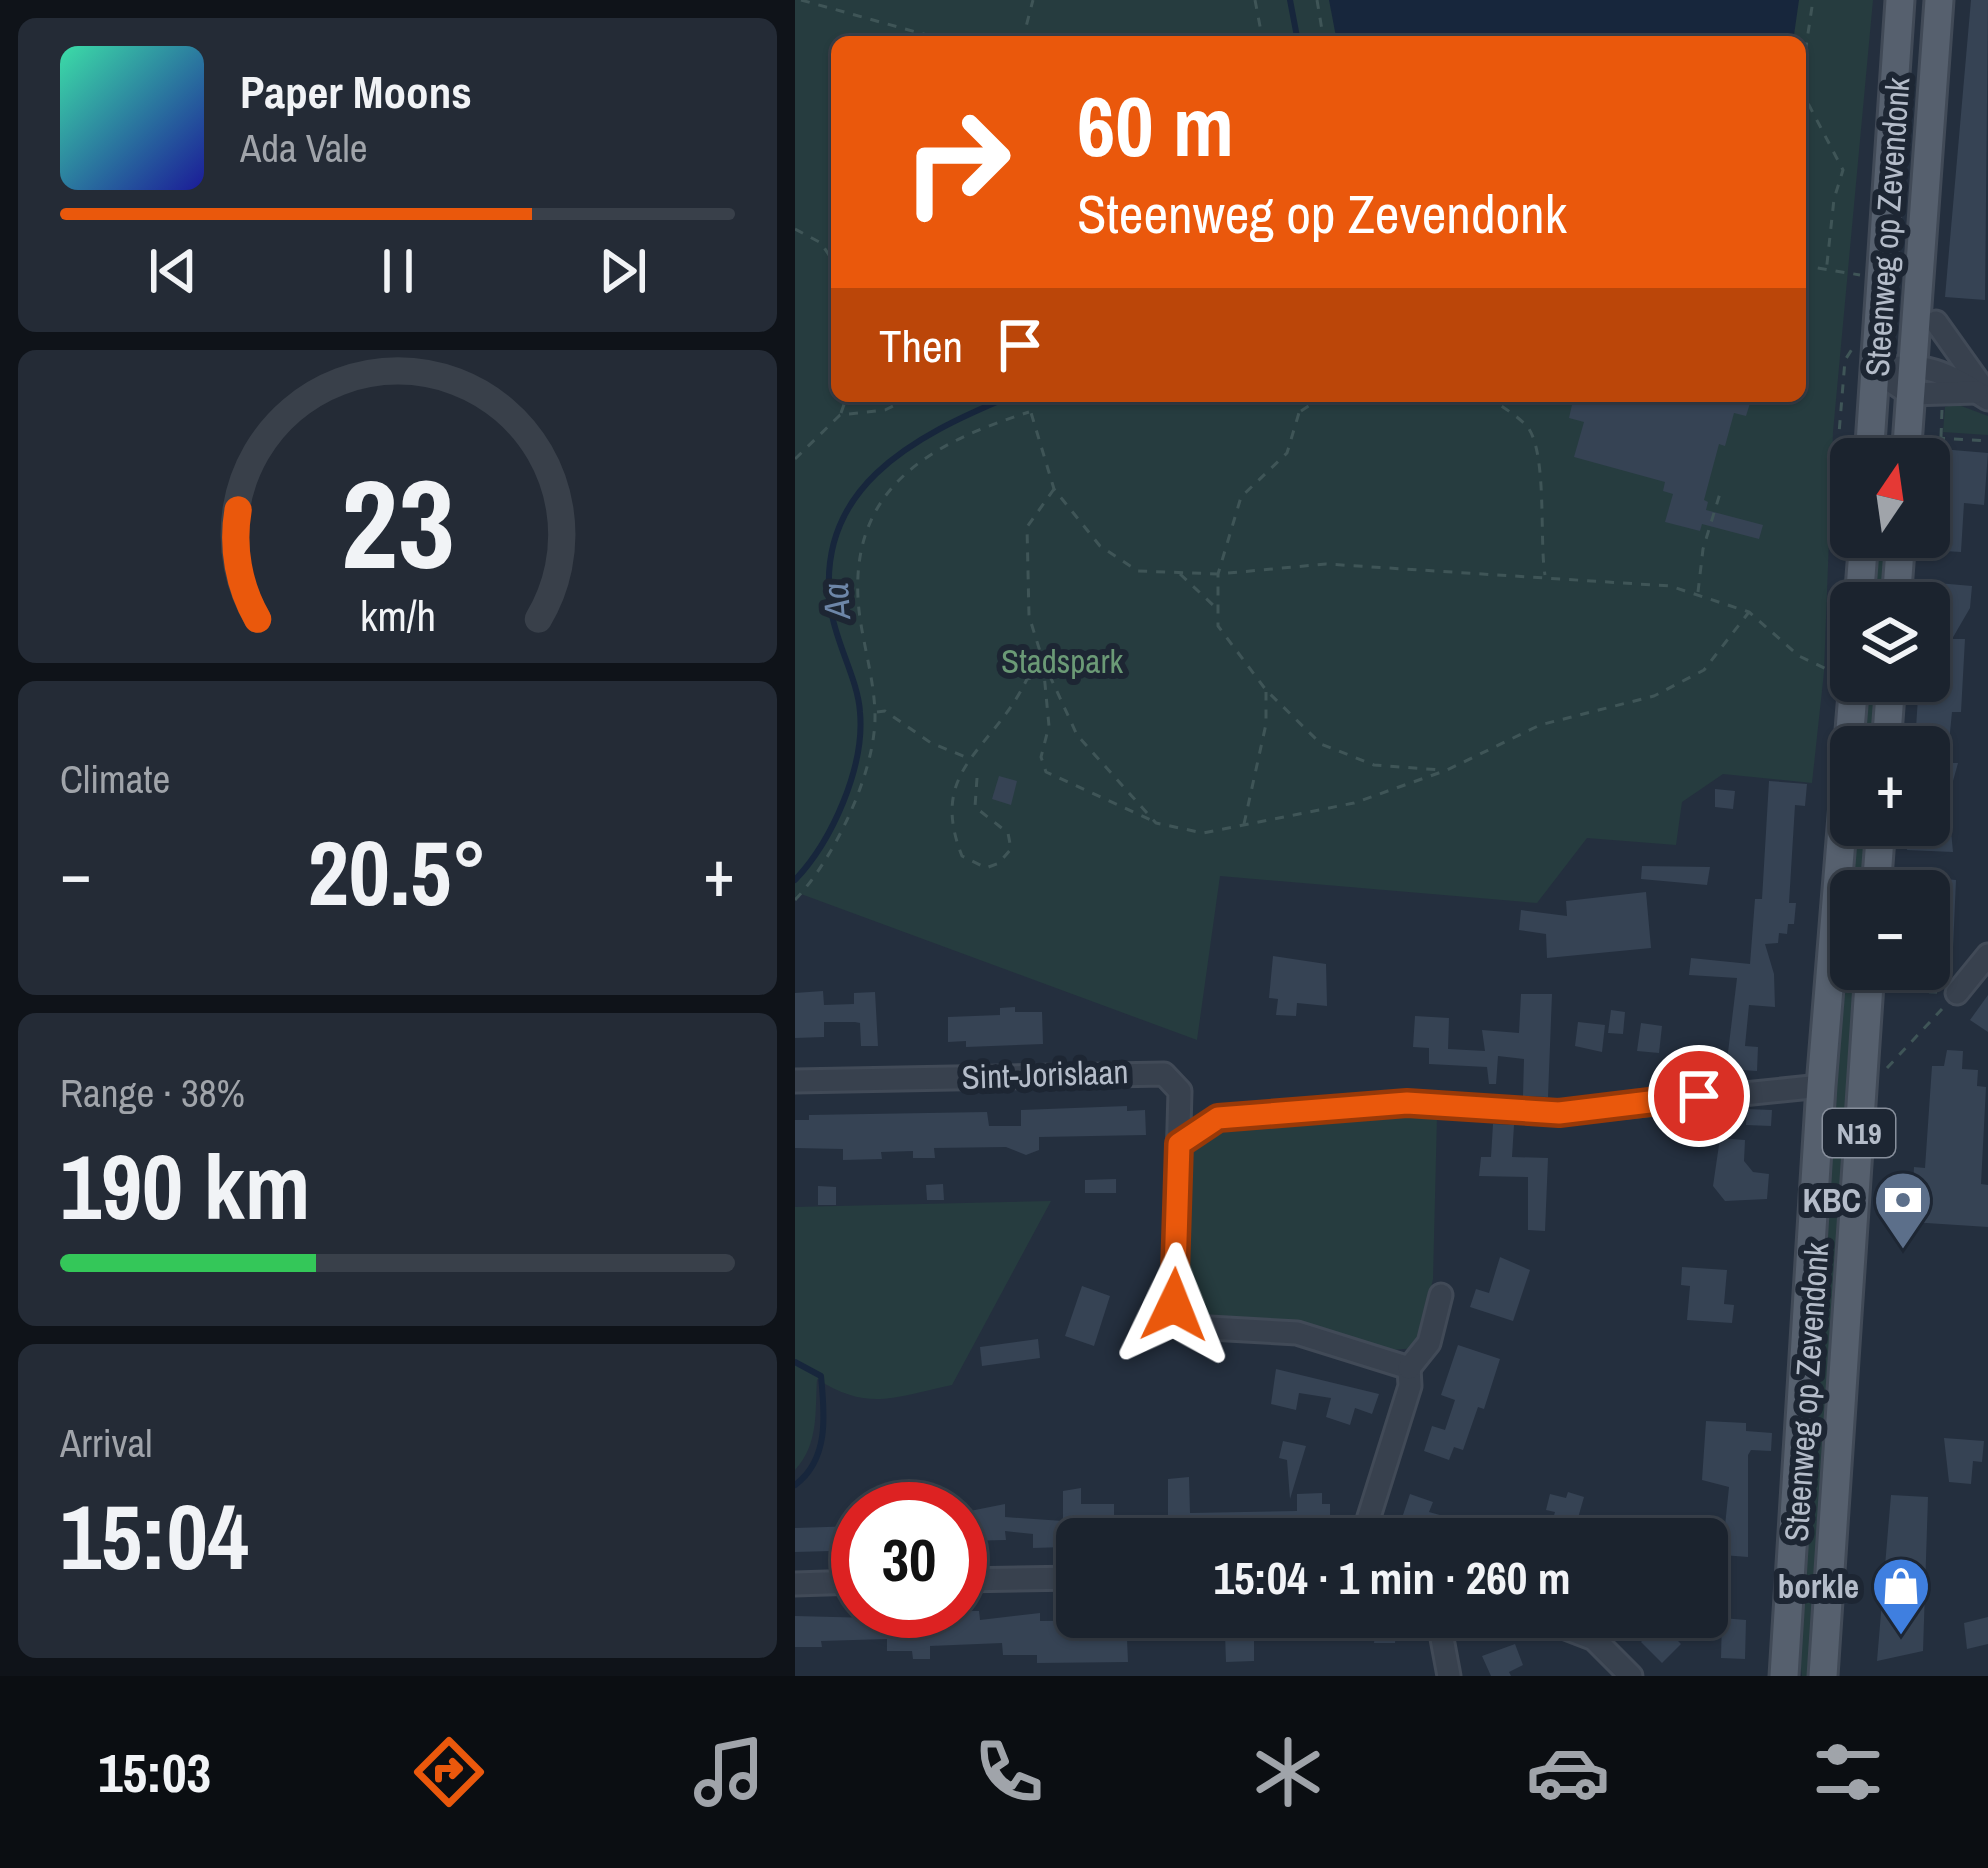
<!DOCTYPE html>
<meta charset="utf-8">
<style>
:root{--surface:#1b232e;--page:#242b36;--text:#f1f3f6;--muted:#a0a4aa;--line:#39404a;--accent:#ea580c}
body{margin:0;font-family:"Archivo Narrow",sans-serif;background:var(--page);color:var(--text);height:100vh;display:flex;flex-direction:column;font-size:45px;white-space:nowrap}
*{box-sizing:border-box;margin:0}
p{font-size:39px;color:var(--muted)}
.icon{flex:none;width:66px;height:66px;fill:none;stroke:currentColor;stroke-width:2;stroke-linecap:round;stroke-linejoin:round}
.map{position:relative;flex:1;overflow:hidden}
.sheet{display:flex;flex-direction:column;gap:18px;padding:18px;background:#0f1319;width:795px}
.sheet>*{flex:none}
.banner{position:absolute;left:36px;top:36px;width:975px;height:366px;border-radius:18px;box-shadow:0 3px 9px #0004,0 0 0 3px var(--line);background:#ea580c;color:#fff;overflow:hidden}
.needle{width:78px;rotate:13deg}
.fabs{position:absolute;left:1035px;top:438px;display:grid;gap:24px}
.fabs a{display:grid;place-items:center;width:120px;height:120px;border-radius:18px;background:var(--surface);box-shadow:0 3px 9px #0004,0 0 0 3px var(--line);font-size:60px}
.speed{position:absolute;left:36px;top:1482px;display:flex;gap:24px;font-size:60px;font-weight:700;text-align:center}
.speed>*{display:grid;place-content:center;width:156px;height:156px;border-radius:50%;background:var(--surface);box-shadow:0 3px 9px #0004,0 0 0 3px var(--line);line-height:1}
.speed .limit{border:18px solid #d22;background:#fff;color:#111}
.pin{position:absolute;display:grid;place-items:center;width:102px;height:102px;color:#fff;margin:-51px;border:6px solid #fff;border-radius:50%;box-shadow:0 3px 12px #0007}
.me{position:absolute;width:132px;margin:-66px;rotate:2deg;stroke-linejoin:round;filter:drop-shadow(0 0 9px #0008)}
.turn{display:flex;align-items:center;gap:42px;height:252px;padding:0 48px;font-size:54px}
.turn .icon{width:156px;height:156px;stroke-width:2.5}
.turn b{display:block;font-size:84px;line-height:102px}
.then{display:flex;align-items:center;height:114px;padding:0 48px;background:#0003;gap:24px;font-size:45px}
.big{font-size:90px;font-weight:700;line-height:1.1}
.sheet .widget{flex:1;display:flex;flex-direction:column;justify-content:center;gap:18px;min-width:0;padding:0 42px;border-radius:18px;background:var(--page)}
.sheet .dial{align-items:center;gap:0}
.dial svg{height:312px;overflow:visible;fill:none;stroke:var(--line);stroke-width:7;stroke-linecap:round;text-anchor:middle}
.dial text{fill:var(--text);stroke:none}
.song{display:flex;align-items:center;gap:36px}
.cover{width:144px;height:144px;border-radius:18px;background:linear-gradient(135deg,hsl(160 70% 55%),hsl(240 70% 35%))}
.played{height:12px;border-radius:6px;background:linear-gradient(90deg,var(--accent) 70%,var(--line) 70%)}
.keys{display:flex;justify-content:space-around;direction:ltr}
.heat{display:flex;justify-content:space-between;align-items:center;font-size:66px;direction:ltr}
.charge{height:18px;border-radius:9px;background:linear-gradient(90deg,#34c759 38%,var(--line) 0)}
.trip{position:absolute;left:261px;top:1518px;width:672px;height:120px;border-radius:18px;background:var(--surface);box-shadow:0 3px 9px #0004,0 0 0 3px var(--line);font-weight:700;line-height:120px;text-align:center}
.dock{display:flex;height:192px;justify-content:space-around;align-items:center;background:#0b0e12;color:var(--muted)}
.dock .icon{width:84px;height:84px}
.dock .on{color:var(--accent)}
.dock b{font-size:54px;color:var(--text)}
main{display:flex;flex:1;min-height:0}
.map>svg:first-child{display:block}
</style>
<main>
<section class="sheet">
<div class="widget">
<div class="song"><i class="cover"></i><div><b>Paper Moons</b><p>Ada Vale</p></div></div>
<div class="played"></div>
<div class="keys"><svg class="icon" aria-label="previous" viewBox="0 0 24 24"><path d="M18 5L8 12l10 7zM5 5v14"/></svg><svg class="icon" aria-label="pause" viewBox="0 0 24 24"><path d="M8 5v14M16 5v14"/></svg><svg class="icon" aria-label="next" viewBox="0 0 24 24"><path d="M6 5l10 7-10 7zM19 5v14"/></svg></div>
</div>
<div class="widget dial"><svg viewBox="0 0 100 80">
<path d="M14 69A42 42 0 1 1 86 69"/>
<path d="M14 69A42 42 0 0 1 9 41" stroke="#ea580c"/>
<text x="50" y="56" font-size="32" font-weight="700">23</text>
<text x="50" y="72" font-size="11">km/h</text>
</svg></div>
<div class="widget"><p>Climate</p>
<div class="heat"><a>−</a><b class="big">20.5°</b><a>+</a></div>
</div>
<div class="widget"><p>Range · 38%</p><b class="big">190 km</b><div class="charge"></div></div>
<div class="widget"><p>Arrival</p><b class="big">15:04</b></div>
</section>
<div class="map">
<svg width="1193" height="1676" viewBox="0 0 1193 1676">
<rect width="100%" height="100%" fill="#242f3e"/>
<!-- green -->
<g fill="#263c3f" fill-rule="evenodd">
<path d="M0 0H1078L1038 432 1029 672 1017 783 928 774 887 802 881 845 792 838 742 903 425 876 402 1040 6 894 0 899ZM42 42H1005V396H42Z"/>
<path d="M1161 404 1193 416V435L1148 432 1150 407Z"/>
<path d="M1080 537H1097L1092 603H1075Z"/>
<path d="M1069 681H1086L1082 747H1064Z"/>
<path d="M1059 825H1076L1071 891H1056V969H1066L1015 1676H1007L1000 1628Z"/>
<path d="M642 1116 638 1279 622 1348 596 1350 482 1320 404 1317 389 1303 394 1148 454 1117Z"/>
<path d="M256 1201 157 1385C99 1397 74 1412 22 1379 20 1412 24 1444 0 1470V1207Z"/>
</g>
<!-- water -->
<path fill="#17263c" d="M534 0H1004L998 42H542Z"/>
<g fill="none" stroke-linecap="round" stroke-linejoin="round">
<!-- stream -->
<g stroke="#17263c" stroke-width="6">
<path d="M495 0 503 42"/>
<path d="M0 880C37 841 70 767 65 712 63 681 43 647 37 615 14 489 119 436 216 396"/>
<path d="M0 1362 26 1376C30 1415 34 1460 0 1485"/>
</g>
</g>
<!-- building -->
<g fill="#364354">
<path d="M1176 0H1193L1190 300 1150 297Z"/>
<path d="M779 396 956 400 951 416 939 413 930 446 924 444 909 500 913 502 911 510 968 525 964 539 907 524 905 531 870 522 878 494 868 491 870 482 779 457 789 422 774 418Z"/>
<path d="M1146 449 1193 453 1189 505 1169 503 1166 552 1133 550Z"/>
<path d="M1131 582 1177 586 1175 608 1157 639H1170L1166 712H1157L1152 763H1163L1153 799 1158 852 1112 850 1114 831 1127 832V825H1134V745L1120 744 1124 681H1134Z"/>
<path d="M204 776 222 781 216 805 197 799Z"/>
<path d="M974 781 1012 784 1010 806 1000 805 994 903H1001L999 924H993L992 934 984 933 983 943 970 944 979 974 980 1007 954 1005 950 1046 963 1047 962 1071 931 1069 942 978 894 975 896 958 955 964 960 899H967Z"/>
<path d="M920 789 940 791 938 809 920 807Z"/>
<path d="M847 866 915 867 912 885 846 879Z"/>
<path d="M1140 878 1161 880 1158 948 1134 946V886L1139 887Z"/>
<path d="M851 892 856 948 752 958 751 934 724 930 726 910 772 916 771 901Z"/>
<path d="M478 956 531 964 532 1006 502 1003 501 1016 481 1015 483 999 474 998Z"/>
<path d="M28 991 29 1005 59 1004V993L80 992 83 1046H66L65 1023 60 1022H29V1037L0 1038V993Z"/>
<path d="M726 994H757L753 1097 728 1096 729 1059 703 1056 701 1084H694L692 1067 634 1064V1048L618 1047 620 1016 654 1018 653 1049 690 1051 687 1030 724 1033Z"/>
<path d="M1193 995V1032L1175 1020Z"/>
<path d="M220 1007V1012H247L248 1044 171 1047V1041L153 1042V1017L205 1015V1008Z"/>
<path d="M816 1010 830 1012 828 1034 813 1033Z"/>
<path d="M783 1022 810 1025 807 1052 780 1046Z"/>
<path d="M846 1023 867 1026 864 1053 842 1051Z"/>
<path d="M1152 1050 1168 1051 1167 1069 1183 1070 1182 1086 1191 1087 1186 1184 1193 1185V1227L1116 1222 1119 1167 1130 1168 1137 1066H1149Z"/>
<path d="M332 1106V1111L350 1110 351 1135 244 1137V1150L231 1155 211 1147 139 1148 140 1158H118V1151L86 1152 87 1159 48 1160V1149L0 1148V1120H14V1115L192 1112 194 1126H226V1110Z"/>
<path d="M952 1109 977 1110 976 1126 951 1125Z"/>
<path d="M698 1124 719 1125 717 1157 753 1158 750 1231 733 1230V1177L684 1176 686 1157H696Z"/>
<path d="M925 1138 950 1140 949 1161 958 1172 974 1174 972 1199 930 1201 918 1186Z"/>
<path d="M321 1179V1193H290V1180Z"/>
<path d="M148 1184 149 1200H132L131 1185Z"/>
<path d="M23 1186 41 1187V1205H23Z"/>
<path d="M705 1257 735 1270 718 1321 675 1307 681 1289 694 1293Z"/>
<path d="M887 1267 932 1270 929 1304 939 1305 937 1323 892 1320 895 1286 886 1285Z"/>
<path d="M287 1286 315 1296 299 1346 270 1336Z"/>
<path d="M243 1339 245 1358 187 1366 185 1347Z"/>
<path d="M663 1345 705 1359 689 1409 683 1407 668 1450 659 1447 654 1460 629 1451 637 1426 650 1430 660 1400 646 1395Z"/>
<path d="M481 1369 584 1394 577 1414 560 1408 555 1425 531 1417 536 1398 504 1393 501 1410 476 1404Z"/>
<path d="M911 1421 951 1423V1431L977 1433 976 1451 956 1450 953 1455V1557L927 1555 934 1487 907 1480Z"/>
<path d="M1149 1438 1189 1441 1187 1462 1178 1461 1176 1484 1154 1482Z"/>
<path d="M488 1441 511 1446 495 1499 492 1460 484 1458Z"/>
<path d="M394 1477 395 1513 502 1511V1494L527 1493V1504H535V1532L481 1539H269V1547L238 1548V1534L210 1531 211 1540 165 1541V1513L210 1504V1517L268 1521V1491L286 1488V1504H319V1523L352 1522V1515H373V1479Z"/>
<path d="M773 1492 789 1497 777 1539H762L766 1525 757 1522 760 1512 751 1510 755 1494 771 1498Z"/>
<path d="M615 1494 638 1502 634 1512 670 1522 666 1539H600Z"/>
<path d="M1096 1495 1133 1497 1128 1651 1082 1661Z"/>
<path d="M63 1526V1542H36V1551L0 1552V1528Z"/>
<path d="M117 1611H184L185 1620 245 1613V1621L596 1617 602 1622 600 1643H579L580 1636 459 1637V1661L431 1662 430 1634 423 1632 350 1634V1639H332L333 1662 242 1663V1655H208L207 1643 135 1646V1659H118L117 1651H92V1639L26 1641 27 1647H0V1616L117 1619Z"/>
<path d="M1193 1617V1644L1172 1649 1169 1623Z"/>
<path d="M927 1618 951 1620 950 1659 926 1658Z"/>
<path d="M865 1623 886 1644 867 1663 846 1642Z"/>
<path d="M720 1644 728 1665 714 1672 716 1676H696L687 1656Z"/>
</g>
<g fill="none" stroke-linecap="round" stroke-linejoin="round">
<!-- minor casing -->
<g stroke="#414a57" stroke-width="27">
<g id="minor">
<path d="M1141 322 1193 395"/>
<path d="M1080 370C1131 361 1150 372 1193 399"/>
<path d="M1080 370 1115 394 1181 392"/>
<path d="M1162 993 1193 955"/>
<path d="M0 1081 369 1074 385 1091 379 1305 397 1327 502 1333 614 1368 615 1386 567 1539"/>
<path d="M384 1144 423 1118 612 1103 764 1113 1026 1086"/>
<path d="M614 1368 634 1343 646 1295"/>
<path d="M165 1580 282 1578"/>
<path d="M0 1584 63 1582"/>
<path d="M643 1617 654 1676"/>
<path d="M742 1617 799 1639 836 1676"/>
</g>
</g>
<!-- major casing -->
<g stroke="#414a57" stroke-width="33">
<g id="major">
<path d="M1074 459 1105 0"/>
<path d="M1111 459 1144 0"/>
<path d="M1064 603 1069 537"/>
<path d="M1101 603 1106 537"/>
<path d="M1091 747 1096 681"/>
<path d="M1081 891 1086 825"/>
<path d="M989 1676 1026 1086 1059 681"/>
<path d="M1028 1676 1075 969"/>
</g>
</g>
<!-- path -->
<g stroke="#3f5557" stroke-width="3" stroke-dasharray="9 9" stroke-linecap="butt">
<path d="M6 0 157 42"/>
<path d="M460 0 468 42"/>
<path d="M522 0 529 42"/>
<path d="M227 42 238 0"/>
<path d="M1005 87 1018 0"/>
<path d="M1005 88 1048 170 1039 199 1031 273"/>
<path d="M0 229 26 243 42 267"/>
<path d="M1005 265 1065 275"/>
<path d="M231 396 259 489 305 546 343 571 423 574 531 564 875 586 954 612 1004 656 1040 673"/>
<path d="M509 396 492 453 446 497 423 574V626L471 690 526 744 579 765 646 770"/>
<path d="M692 396C704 405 720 414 731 425 753 449 744 540 750 575"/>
<path d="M965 396V403"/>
<path d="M506 411 529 396"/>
<path d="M46 413 52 396"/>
<path d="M1146 437 1147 410"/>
<path d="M1141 438 1193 441"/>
<path d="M0 459 45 415 90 410 119 396"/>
<path d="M1054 471 1041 470 1050 360 1059 346"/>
<path d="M259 489 232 527 234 616 248 661 282 735 361 823 408 833 559 803 652 770 745 725 859 696 909 670 954 612"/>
<path d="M1050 525 1054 469"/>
<path d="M385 574 418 605"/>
<path d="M903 592 908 549 926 490"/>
<path d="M248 663 254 726 246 757 251 772 360 822"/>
<path d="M1040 669 1044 613"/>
<path d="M82 712 90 711 136 743 173 758"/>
<path d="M182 778 180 807 213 833 216 849 204 863 191 868 167 856C132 768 198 751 232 679L249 675"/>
<path d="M449 824 471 724V692"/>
<path d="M0 900C39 859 80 773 80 717 80 677 65 637 63 598 57 484 140 442 234 412"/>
<path d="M1098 990 1142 992"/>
<path d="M1092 1068 1147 1009"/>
</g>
<!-- minor -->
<use href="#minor" stroke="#38414e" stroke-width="21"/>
<!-- major -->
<use href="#major" stroke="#56606e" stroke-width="27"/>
</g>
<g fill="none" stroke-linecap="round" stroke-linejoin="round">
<!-- route casing -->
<g stroke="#983908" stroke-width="30">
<path id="route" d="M379 1305 384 1144 423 1118 612 1103 764 1113 904 1096"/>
</g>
<!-- route -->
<use href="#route" stroke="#ea580c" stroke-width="21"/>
</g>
<!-- icons -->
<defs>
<g id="bank-pin" transform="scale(3)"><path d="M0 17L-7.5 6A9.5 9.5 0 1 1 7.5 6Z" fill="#5c6f8a" stroke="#1d2633"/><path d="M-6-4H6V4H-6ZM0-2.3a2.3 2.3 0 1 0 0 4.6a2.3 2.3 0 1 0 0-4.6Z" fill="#fff"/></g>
<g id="shop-pin" transform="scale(3)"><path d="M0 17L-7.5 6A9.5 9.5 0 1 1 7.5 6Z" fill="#3f7fe0" stroke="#1d2633"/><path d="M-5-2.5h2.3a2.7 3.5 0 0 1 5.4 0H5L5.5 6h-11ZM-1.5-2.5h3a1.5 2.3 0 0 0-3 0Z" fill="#fff"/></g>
</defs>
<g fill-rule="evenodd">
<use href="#bank-pin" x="1108" y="1200"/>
<use href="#shop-pin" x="1106" y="1586"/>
</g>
<g text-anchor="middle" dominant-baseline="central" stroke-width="12" stroke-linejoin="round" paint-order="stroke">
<!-- shield labels -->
<rect fill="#1d2633" stroke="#878f9c" stroke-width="3" x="1028" y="1109" width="72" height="48" rx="9"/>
<g font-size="30" font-weight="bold" fill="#b4bcc9">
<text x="1064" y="1133">N19</text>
</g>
<!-- street labels -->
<g font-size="33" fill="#b4bcc9" stroke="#1d2633">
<text transform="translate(1092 227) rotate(-86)">Steenweg op Zevendonk</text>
<text transform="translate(250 1074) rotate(-2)">Sint-Jorislaan</text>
<text transform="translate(1011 1392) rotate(-86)">Steenweg op Zevendonk</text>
</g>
<!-- park labels -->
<g font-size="33" fill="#6b9a76" stroke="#1d2633">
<text x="267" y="661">Stadspark</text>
</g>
<!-- poi labels -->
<g font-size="33" font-weight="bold" fill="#b4bcc9" stroke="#1d2633" text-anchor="end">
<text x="1066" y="1200">KBC</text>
<text x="1064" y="1586">borkle</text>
</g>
<!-- water labels -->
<g font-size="36" font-style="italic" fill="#6d86a8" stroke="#1d2633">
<text transform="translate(41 601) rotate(-94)">Aa</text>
</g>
</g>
</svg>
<div class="fabs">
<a><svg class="needle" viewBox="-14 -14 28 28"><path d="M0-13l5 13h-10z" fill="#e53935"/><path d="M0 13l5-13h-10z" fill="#a0a4aa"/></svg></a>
<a><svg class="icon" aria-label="layers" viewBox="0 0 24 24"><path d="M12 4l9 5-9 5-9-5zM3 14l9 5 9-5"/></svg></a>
<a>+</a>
<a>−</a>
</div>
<div class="speed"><div class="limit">30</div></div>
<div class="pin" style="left:904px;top:1096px;background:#d93025"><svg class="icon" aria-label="arrive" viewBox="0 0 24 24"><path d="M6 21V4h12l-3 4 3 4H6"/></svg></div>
<svg class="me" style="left:379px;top:1305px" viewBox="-20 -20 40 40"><path d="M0-17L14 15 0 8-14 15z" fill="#ea580c" stroke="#fff" stroke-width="4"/></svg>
<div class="trip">15:04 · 1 min · 260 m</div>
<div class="banner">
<div class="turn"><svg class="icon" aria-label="right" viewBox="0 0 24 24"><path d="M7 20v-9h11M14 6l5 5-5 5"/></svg><div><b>60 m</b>Steenweg op Zevendonk</div></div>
<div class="then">Then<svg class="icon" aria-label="arrive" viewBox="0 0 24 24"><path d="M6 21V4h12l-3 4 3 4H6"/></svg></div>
</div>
</div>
</main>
<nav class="dock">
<b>15:03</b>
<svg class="icon on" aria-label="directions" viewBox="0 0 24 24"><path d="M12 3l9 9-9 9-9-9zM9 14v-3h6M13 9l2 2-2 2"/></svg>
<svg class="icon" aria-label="music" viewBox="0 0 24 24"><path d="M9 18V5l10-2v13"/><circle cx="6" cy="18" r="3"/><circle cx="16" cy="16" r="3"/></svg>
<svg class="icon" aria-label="phone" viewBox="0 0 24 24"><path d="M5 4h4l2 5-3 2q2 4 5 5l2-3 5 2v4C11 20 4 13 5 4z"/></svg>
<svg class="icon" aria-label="climate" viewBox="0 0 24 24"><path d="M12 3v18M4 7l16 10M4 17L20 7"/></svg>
<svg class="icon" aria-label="car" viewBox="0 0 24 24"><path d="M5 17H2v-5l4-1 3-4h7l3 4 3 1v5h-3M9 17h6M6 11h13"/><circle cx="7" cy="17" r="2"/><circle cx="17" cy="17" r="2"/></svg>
<svg class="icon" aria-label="filters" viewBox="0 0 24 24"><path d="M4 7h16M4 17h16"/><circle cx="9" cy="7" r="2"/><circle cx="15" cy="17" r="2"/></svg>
</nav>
